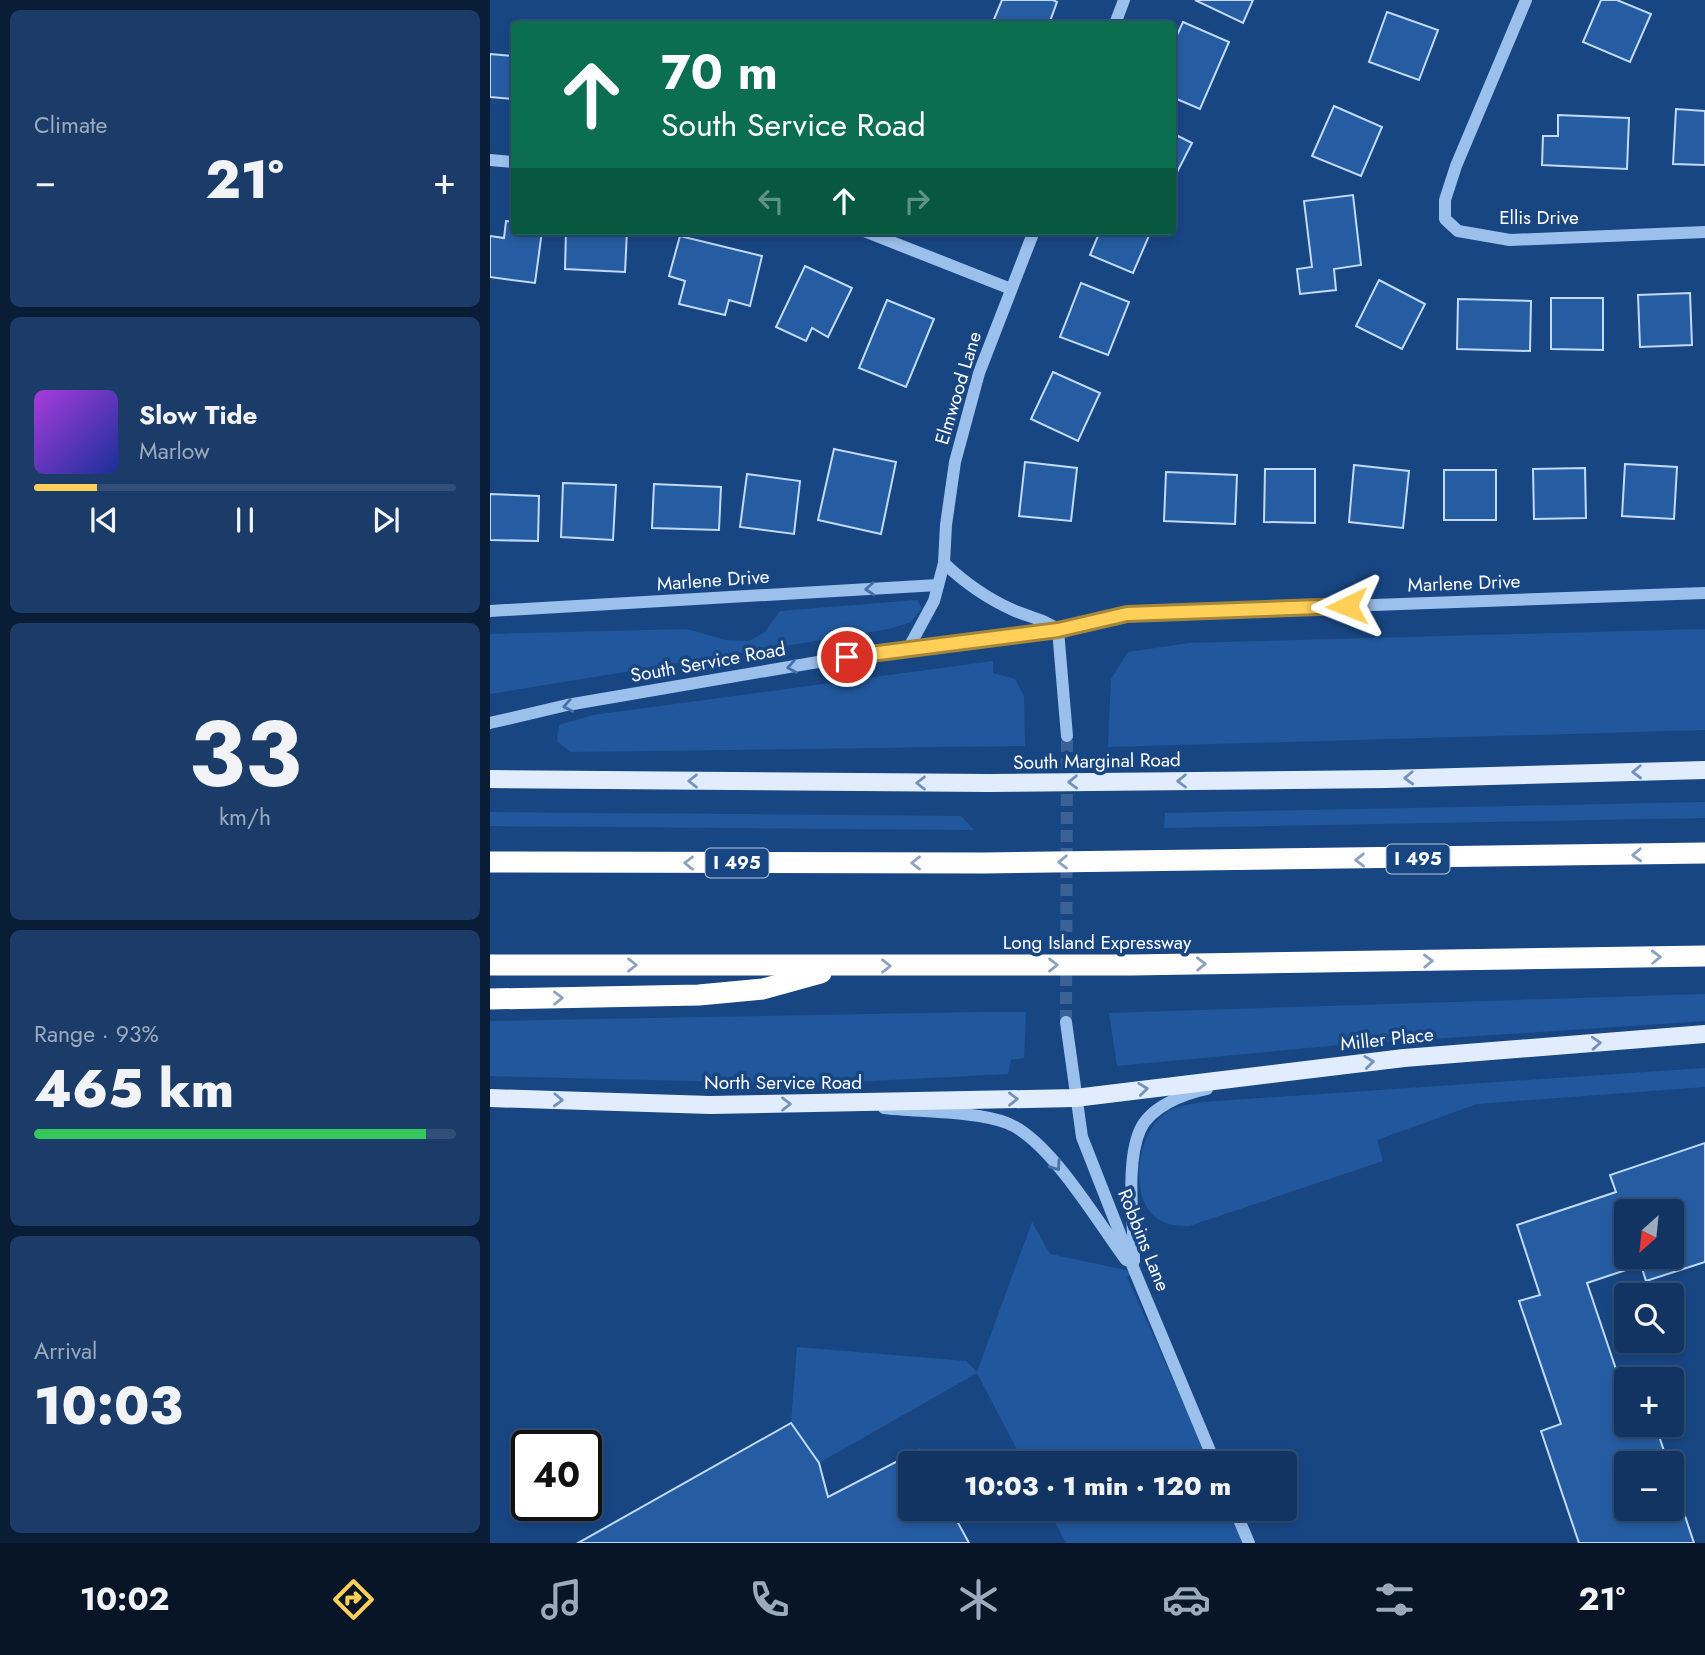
<!DOCTYPE html>
<meta charset="utf-8">
<style>
:root{--surface:#123462;--page:#1b3c68;--text:#f1f3f6;--muted:#9caabe;--line:#314f77;--accent:#ffcf57}
body{margin:0;font-family:Jost,sans-serif;background:var(--page);color:var(--text);height:100vh;display:flex;flex-direction:column;font-size:26px;white-space:nowrap}
*{box-sizing:border-box;margin:0}
p{font-size:23px;color:var(--muted)}
.icon{flex:none;width:38px;height:38px;fill:none;stroke:currentColor;stroke-width:2;stroke-linecap:round;stroke-linejoin:round}
.map{position:relative;flex:1;overflow:hidden}
.details{display:flex;flex-direction:column;gap:10px;padding:10px;background:#0a1d36;width:490px}
.details>*{flex:none}
.banner{position:absolute;left:21px;top:21px;width:665px;height:214px;border-radius:7px;box-shadow:0 4px 10px #0003,0 0 0 2px var(--line);background:#0b6e4f;color:#fff;overflow:hidden}
.needle{width:46px;rotate:207deg}
.controls{position:absolute;left:1124px;top:1199px;display:grid;gap:14px}
.controls a{display:grid;place-items:center;width:70px;height:70px;border-radius:7px;background:var(--surface);box-shadow:0 4px 10px #0003,0 0 0 2px var(--line);font-size:35px}
.speed{position:absolute;left:21px;top:1430px;display:flex;gap:14px;font-size:35px;font-weight:700;text-align:center}
.speed>*{display:grid;place-content:center;width:91px;height:91px;border-radius:50%;background:var(--surface);box-shadow:0 4px 10px #0003,0 0 0 2px var(--line);line-height:1}
.speed .limit{border:4px solid #111;border-radius:10px;background:#fff;color:#111}
.pin{position:absolute;display:grid;place-items:center;width:60px;height:60px;color:#fff;margin:-30px;border:4px solid #fff;border-radius:50%;box-shadow:0 2px 7px #0007}
.me{position:absolute;width:77px;margin:-38px;rotate:268deg;stroke-linejoin:round;filter:drop-shadow(0 0 5px #0008)}
.turn{display:flex;align-items:center;gap:24px;height:147px;padding:0 35px;font-size:32px}
.turn .icon{width:91px;height:91px;stroke-width:2.5}
.turn b{display:block;font-size:49px;line-height:60px}
.lanes{display:flex;align-items:center;height:66px;padding:0 35px;background:#0003;justify-content:center;gap:35px;direction:ltr}
.lanes .off{opacity:.35}
.big{font-size:52px;font-weight:800;line-height:1.1}
.details .tile{flex:1;display:flex;flex-direction:column;justify-content:center;gap:10px;min-width:0;padding:0 24px;border-radius:10px;background:var(--page)}
.details .dial{align-items:center;gap:0}
.dial b{font-size:91px;line-height:1}
.song{display:flex;align-items:center;gap:21px}
.cover{width:84px;height:84px;border-radius:10px;background:linear-gradient(135deg,hsl(280 70% 55%),hsl(230 70% 35%))}
.played{height:7px;border-radius:4px;background:linear-gradient(90deg,var(--accent) 15%,var(--line) 15%)}
.keys{display:flex;justify-content:space-around;direction:ltr}
.heat{display:flex;justify-content:space-between;align-items:center;font-size:38px;direction:ltr}
.charge{height:10px;border-radius:5px;background:linear-gradient(90deg,#34c759 93%,var(--line) 0)}
.trip{position:absolute;left:408px;top:1451px;width:399px;height:70px;border-radius:7px;background:var(--surface);box-shadow:0 4px 10px #0003,0 0 0 2px var(--line);font-weight:800;line-height:70px;text-align:center}
.tabs{display:flex;height:112px;justify-content:space-around;align-items:center;background:#071527;color:var(--muted)}
.tabs .icon{width:49px;height:49px}
.tabs .on{color:var(--accent)}
.tabs b{font-size:32px;color:var(--text)}
main{display:flex;flex:1;min-height:0}
.map>svg:first-child{display:block}
</style>
<main>
<section class="details">
<div class="tile"><p>Climate</p>
<div class="heat"><a>−</a><b class="big">21°</b><a>+</a></div>
</div>
<div class="tile">
<div class="song"><i class="cover"></i><div><b>Slow Tide</b><p>Marlow</p></div></div>
<div class="played"></div>
<div class="keys"><svg class="icon" aria-label="previous" viewBox="0 0 24 24"><path d="M18 5L8 12l10 7zM5 5v14"/></svg><svg class="icon" aria-label="pause" viewBox="0 0 24 24"><path d="M8 5v14M16 5v14"/></svg><svg class="icon" aria-label="next" viewBox="0 0 24 24"><path d="M6 5l10 7-10 7zM19 5v14"/></svg></div>
</div>
<div class="tile dial"><b>33</b><p>km/h</p></div>
<div class="tile"><p>Range · 93%</p><b class="big">465 km</b><div class="charge"></div></div>
<div class="tile"><p>Arrival</p><b class="big">10:03</b></div>
</section>
<div class="map">
<svg width="1215" height="1543" viewBox="0 0 1215 1543">
<rect width="100%" height="100%" fill="#184683"/>
<!-- green -->
<g fill="#21589d">
<path d="M427 600 432 608 421 622 399 629 0 694V634L197 629 236 640 259 641 275 632 290 611Z"/>
<path d="M1215 629V730L618 747 621 679 638 652 700 643Z"/>
<path d="M503 661V673L525 679 534 696 535 746 80 752 67 741 69 725 103 715Z"/>
<path d="M1215 802V818L674 828 675 813Z"/>
<path d="M0 812 471 816 484 830 0 826Z"/>
<path d="M1215 994V1021L850 1045 627 1066 619 1013Z"/>
<path d="M489 1012H536L534 1058 521 1060 518 1074 320 1084 0 1076V1021Z"/>
<path d="M1215 1068V1087L987 1104 887 1140 893 1161 699 1226C686 1226 674 1225 664 1216 637 1192 649 1124 681 1110 690 1105 703 1104 713 1102Z"/>
<path d="M542 1222 560 1254 645 1272 637 1277 720 1463H534L487 1373 329 1463 301 1423 307 1347 476 1361 487 1372Z"/>
<path d="M558 1509H740L755 1543H576Z"/>
</g>
<!-- building -->
<g fill="#265da2" stroke="#c1daf9" stroke-width="2" fill-rule="evenodd">
<path d="M512 0H563L567 2 559 24H502Z"/>
<path d="M705 0H763L753 23Z"/>
<path d="M1111 0H1127L1161 14 1140 62 1093 42Z"/>
<path d="M897 12 948 30 929 80 879 62Z"/>
<path d="M693 22 739 42 710 109 682 97V46Z"/>
<path d="M0 54 24 56V99L0 97Z"/>
<path d="M844 106 892 127 871 176 822 156Z"/>
<path d="M1186 109 1215 111V165L1183 164Z"/>
<path d="M1068 115 1139 118 1137 169 1052 165 1053 136H1068Z"/>
<path d="M682 133 702 143 682 182Z"/>
<path d="M863 195 871 265 844 269 846 290 810 294 807 269 822 267 814 201Z"/>
<path d="M16 221 24 222V231H52L45 283 0 277V236L14 238Z"/>
<path d="M76 231H137L135 272 75 269Z"/>
<path d="M610 231H661L643 273 600 255Z"/>
<path d="M190 236 272 256 260 306 239 300 235 315 189 304 195 281 179 276Z"/>
<path d="M315 266 362 288 338 337 322 328 316 341 286 327Z"/>
<path d="M889 280 935 304 912 349 866 326Z"/>
<path d="M591 283 639 302 618 355 570 337Z"/>
<path d="M1200 293 1202 345 1150 347 1148 295Z"/>
<path d="M1061 298H1113V350L1061 349Z"/>
<path d="M968 299 1041 301 1040 351 967 349Z"/>
<path d="M397 300 444 319 416 387 369 368Z"/>
<path d="M563 372 610 393 588 441 541 419Z"/>
<path d="M344 449 406 462 391 534 328 520Z"/>
<path d="M535 462 587 468 581 521 529 516Z"/>
<path d="M1135 464 1187 467 1184 519 1132 516Z"/>
<path d="M864 465 919 471 913 528 859 522Z"/>
<path d="M1095 468 1096 518 1044 519 1043 469Z"/>
<path d="M775 469H825V523L774 522Z"/>
<rect x="954" y="470" width="52" height="50"/>
<path d="M676 472 747 475 745 524 674 521Z"/>
<path d="M257 474 310 481 304 534 250 527Z"/>
<path d="M73 483 126 485 123 540 71 537Z"/>
<path d="M164 484 231 487 229 530 162 528Z"/>
<path d="M0 494 49 496 48 541 0 540Z"/>
<path d="M1215 1143V1262L1156 1281 1151 1265 1097 1283 1136 1399V1424H1165L1178 1463H1136V1508H1181V1474L1204 1543H1089L1051 1431 1071 1424 1029 1301 1050 1295 1027 1225 1126 1192 1120 1175ZM1136 1211H1181V1256H1136Z"/>
<path d="M301 1423 329 1463 338 1497 429 1450 436 1463H420V1508H460L479 1543H88Z"/>
</g>
<g fill="none" stroke-linecap="round" stroke-linejoin="round">
<!-- minor-tunnel -->
<path stroke="#3b6296" stroke-width="12" stroke-dasharray="12 6" stroke-linecap="butt" d="M576 1022 577 736"/>
<!-- minor -->
<g stroke="#9cc0ec" stroke-width="12">
<path d="M1036 0 966 166 955 200V219L968 231 1020 240 1215 232"/>
<path d="M625 24 634 0"/>
<path d="M0 160 24 162"/>
<path d="M374 231 521 289"/>
<path d="M454 563C475 583 496 598 523 610 538 617 555 619 568 630"/>
<path d="M0 611 448 585"/>
<path d="M568 630 577 736"/>
<path d="M418 649 444 601 454 563 456 525 465 462 489 373 544 231"/>
<path d="M0 723 77 705 357 657 568 630 637 614 1215 593"/>
<path d="M576 1022 592 1137 645 1272 725 1463"/>
<path d="M394 1108C428 1112 487 1111 517 1123 560 1140 607 1221 636 1260"/>
<path d="M644 1261C644 1224 635 1164 650 1130 660 1107 693 1094 717 1089"/>
<path d="M744 1508 759 1543"/>
</g>
<!-- major -->
<g stroke="#e1edff" stroke-width="18">
<path d="M0 779 499 783 896 779 1215 770"/>
<path d="M0 1098 220 1105 585 1098 914 1058 1215 1034"/>
</g>
<!-- highway -->
<g stroke="#fff" stroke-width="21">
<path d="M0 862 494 863 1215 853"/>
<path d="M0 965H642L1215 956"/>
<path d="M0 999 209 995 273 989 331 973"/>
</g>
</g>
<!-- one-way arrows -->
<defs><path id="oneway-chevron" d="M-2-3.5L2.5 0L-2 3.5" fill="none" stroke-width="1.6" stroke-linecap="round" stroke-linejoin="round" transform="scale(1.75)"/></defs>
<g stroke="#4671a8">
<use href="#oneway-chevron" transform="translate(380 589) rotate(177)"/>
<use href="#oneway-chevron" transform="translate(302 667) rotate(170)"/>
<use href="#oneway-chevron" transform="translate(78 706) rotate(169)"/>
<use href="#oneway-chevron" transform="translate(566 1166) rotate(55)"/>
</g>
<g stroke="#7291bb">
<use href="#oneway-chevron" transform="translate(1147 772) rotate(178)"/>
<use href="#oneway-chevron" transform="translate(919 778) rotate(178)"/>
<use href="#oneway-chevron" transform="translate(203 781) rotate(-180)"/>
<use href="#oneway-chevron" transform="translate(692 781) rotate(179)"/>
<use href="#oneway-chevron" transform="translate(583 782) rotate(179)"/>
<use href="#oneway-chevron" transform="translate(431 783) rotate(-180)"/>
<use href="#oneway-chevron" transform="translate(1106 1043) rotate(-4)"/>
<use href="#oneway-chevron" transform="translate(879 1062) rotate(-7)"/>
<use href="#oneway-chevron" transform="translate(653 1089) rotate(-7)"/>
<use href="#oneway-chevron" transform="translate(523 1099) rotate(-1)"/>
<use href="#oneway-chevron" transform="translate(68 1100) rotate(2)"/>
<use href="#oneway-chevron" transform="translate(296 1104)"/>
</g>
<g stroke="#8ca2c1">
<use href="#oneway-chevron" transform="translate(1147 855) rotate(178)"/>
<use href="#oneway-chevron" transform="translate(870 860) rotate(179)"/>
<use href="#oneway-chevron" transform="translate(573 862) rotate(179)"/>
<use href="#oneway-chevron" transform="translate(199 863) rotate(-180)"/>
<use href="#oneway-chevron" transform="translate(426 863) rotate(-180)"/>
<use href="#oneway-chevron" transform="translate(1166 957) rotate(-2)"/>
<use href="#oneway-chevron" transform="translate(938 961) rotate(-1)"/>
<use href="#oneway-chevron" transform="translate(711 964) rotate(-1)"/>
<use href="#oneway-chevron" transform="translate(142 965)"/>
<use href="#oneway-chevron" transform="translate(563 965)"/>
<use href="#oneway-chevron" transform="translate(396 966)"/>
<use href="#oneway-chevron" transform="translate(68 998) rotate(-1)"/>
</g>
<g fill="none" stroke-linecap="round" stroke-linejoin="round">
<!-- route casing -->
<g stroke="#a68739" stroke-width="18">
<path id="route" d="M357 657 568 630 637 614 857 606"/>
</g>
<!-- route -->
<use href="#route" stroke="#ffcf57" stroke-width="12"/>
</g>
<g text-anchor="middle" dominant-baseline="central" stroke-width="7" stroke-linejoin="round" paint-order="stroke">
<!-- shield labels -->
<g fill="#184683" stroke="#bac8da" stroke-width="2">
<rect x="896.5" y="844.5" width="63" height="29" rx="5"/>
<rect x="215.5" y="848.5" width="63" height="29" rx="5"/>
</g>
<g font-size="18" font-weight="bold" fill="#fff">
<text x="928" y="859">I 495</text>
<text x="247" y="863">I 495</text>
</g>
<!-- street labels -->
<g font-size="19" fill="#fff" stroke="#184683">
<text x="1049" y="217">Ellis Drive</text>
<text transform="translate(468 388) rotate(-73)">Elmwood Lane</text>
<text transform="translate(223 580) rotate(-4)">Marlene Drive</text>
<text transform="translate(974 583) rotate(-2)">Marlene Drive</text>
<text transform="translate(218 662) rotate(-10)">South Service Road</text>
<text transform="translate(607 761) rotate(-1)">South Marginal Road</text>
<text x="607" y="942">Long Island Expressway</text>
<text transform="translate(897 1039) rotate(-6)">Miller Place</text>
<text x="293" y="1082">North Service Road</text>
<text transform="translate(654 1240) rotate(68)">Robbins Lane</text>
</g>
</g>
</svg>
<div class="controls">
<a><svg class="needle" viewBox="-14 -14 28 28"><path d="M0-13l5 13h-10z" fill="#e53935"/><path d="M0 13l5-13h-10z" fill="#9caabe"/></svg></a>
<a><svg class="icon" aria-label="search" viewBox="0 0 24 24"><circle cx="10" cy="10" r="6"/><path d="M15 15l6 6"/></svg></a>
<a>+</a>
<a>−</a>
</div>
<div class="speed"><div class="limit">40</div></div>
<div class="pin" style="left:357px;top:657px;background:#d93025"><svg class="icon" aria-label="arrive" viewBox="0 0 24 24"><path d="M6 21V4h12l-3 4 3 4H6"/></svg></div>
<svg class="me" style="left:857px;top:606px" viewBox="-20 -20 40 40"><path d="M0-17L14 15 0 8-14 15z" fill="#ffcf57" stroke="#fff" stroke-width="4"/></svg>
<div class="trip">10:03 · 1 min · 120 m</div>
<div class="banner">
<div class="turn"><svg class="icon" aria-label="ahead" viewBox="0 0 24 24"><path d="M12 20V5M6 11l6-6 6 6"/></svg><div><b>70 m</b>South Service Road</div></div>
<div class="lanes"><svg class="icon off" aria-label="left" viewBox="0 0 24 24"><path d="M17 20v-9H6M10 6l-5 5 5 5"/></svg><svg class="icon" aria-label="ahead" viewBox="0 0 24 24"><path d="M12 20V5M6 11l6-6 6 6"/></svg><svg class="icon off" aria-label="right" viewBox="0 0 24 24"><path d="M7 20v-9h11M14 6l5 5-5 5"/></svg></div>
</div>
</div>
</main>
<nav class="tabs">
<b>10:02</b>
<svg class="icon on" aria-label="directions" viewBox="0 0 24 24"><path d="M12 3l9 9-9 9-9-9zM9 14v-3h6M13 9l2 2-2 2"/></svg>
<svg class="icon" aria-label="music" viewBox="0 0 24 24"><path d="M9 18V5l10-2v13"/><circle cx="6" cy="18" r="3"/><circle cx="16" cy="16" r="3"/></svg>
<svg class="icon" aria-label="phone" viewBox="0 0 24 24"><path d="M5 4h4l2 5-3 2q2 4 5 5l2-3 5 2v4C11 20 4 13 5 4z"/></svg>
<svg class="icon" aria-label="climate" viewBox="0 0 24 24"><path d="M12 3v18M4 7l16 10M4 17L20 7"/></svg>
<svg class="icon" aria-label="car" viewBox="0 0 24 24"><path d="M5 17H2v-5l4-1 3-4h7l3 4 3 1v5h-3M9 17h6M6 11h13"/><circle cx="7" cy="17" r="2"/><circle cx="17" cy="17" r="2"/></svg>
<svg class="icon" aria-label="filters" viewBox="0 0 24 24"><path d="M4 7h16M4 17h16"/><circle cx="9" cy="7" r="2"/><circle cx="15" cy="17" r="2"/></svg>
<b>21°</b>
</nav>
